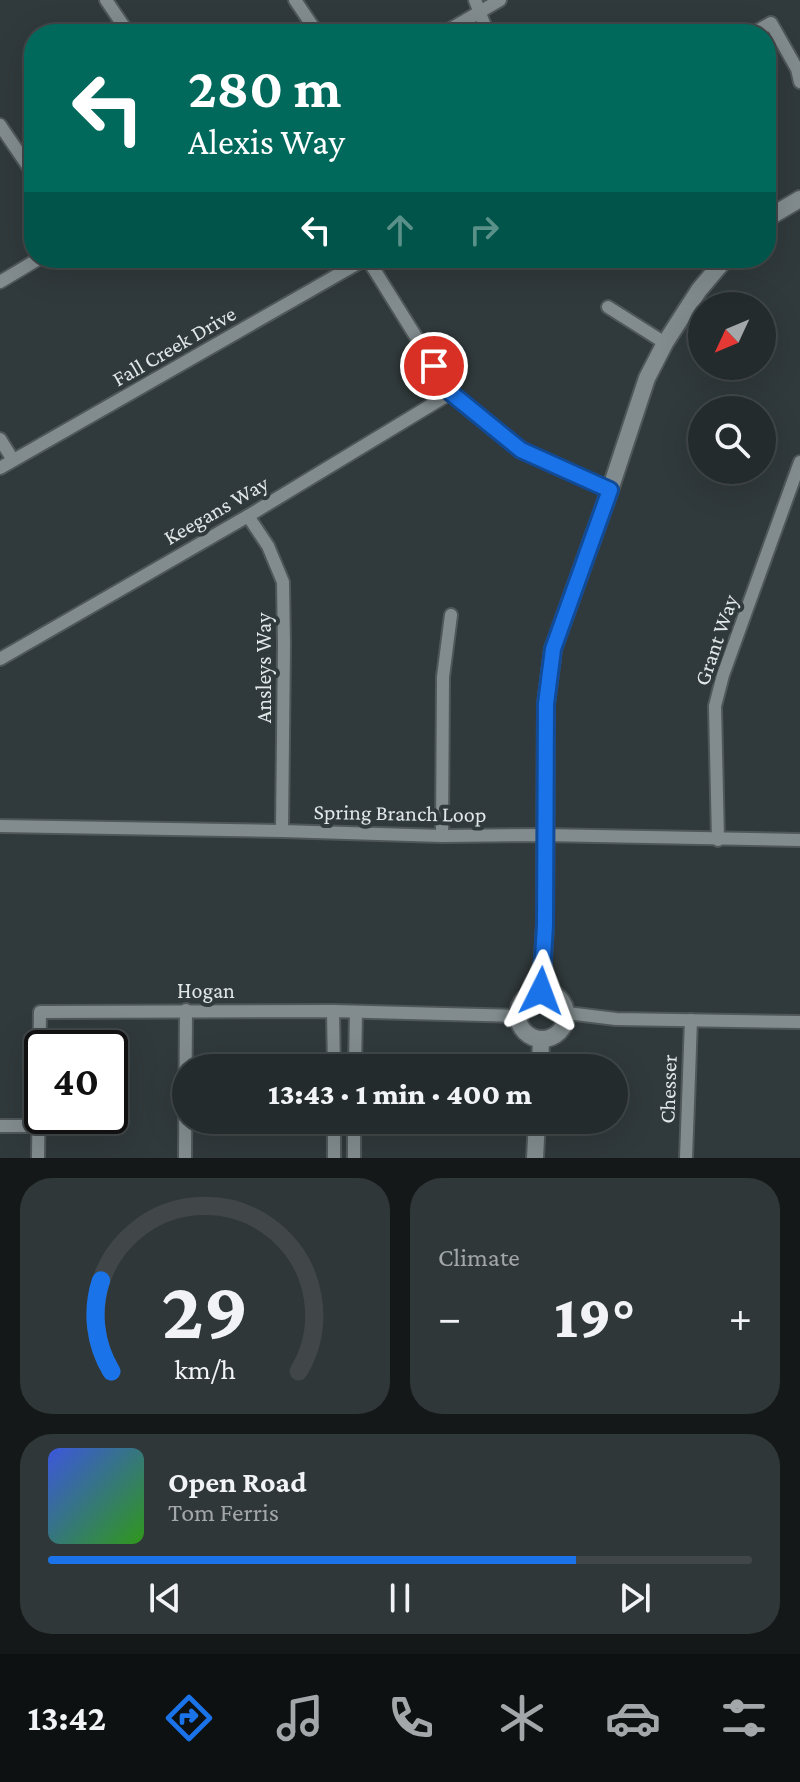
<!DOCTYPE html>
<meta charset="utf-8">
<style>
:root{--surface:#242b2c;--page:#303738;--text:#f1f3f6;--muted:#a3a7a9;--line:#414748;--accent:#1a73e8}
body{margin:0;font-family:"Crimson Pro",serif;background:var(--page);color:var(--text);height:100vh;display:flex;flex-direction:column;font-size:30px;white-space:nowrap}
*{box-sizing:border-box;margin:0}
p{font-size:26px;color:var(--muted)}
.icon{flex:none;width:44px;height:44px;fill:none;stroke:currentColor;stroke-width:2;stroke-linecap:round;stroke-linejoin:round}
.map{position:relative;height:1158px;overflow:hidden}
.sheet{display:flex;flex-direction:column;gap:20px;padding:20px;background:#141818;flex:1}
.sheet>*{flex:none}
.hud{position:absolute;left:24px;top:24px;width:752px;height:244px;border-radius:32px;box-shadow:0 8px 32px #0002,0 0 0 2px var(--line);background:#00695c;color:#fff;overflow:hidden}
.needle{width:52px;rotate:226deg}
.buttons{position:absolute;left:688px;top:292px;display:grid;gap:16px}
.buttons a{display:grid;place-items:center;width:88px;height:88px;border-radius:50%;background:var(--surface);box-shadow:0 8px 32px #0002,0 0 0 2px var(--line);font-size:40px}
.speed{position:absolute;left:24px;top:1030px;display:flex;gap:16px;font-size:40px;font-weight:700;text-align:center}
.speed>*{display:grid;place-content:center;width:104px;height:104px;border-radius:50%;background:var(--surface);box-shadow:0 8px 32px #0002,0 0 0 2px var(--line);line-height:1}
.speed .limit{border:4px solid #111;border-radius:12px;background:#fff;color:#111}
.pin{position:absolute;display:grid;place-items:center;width:68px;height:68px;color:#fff;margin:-34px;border:4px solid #fff;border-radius:50%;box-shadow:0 2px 8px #0007}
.me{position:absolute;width:88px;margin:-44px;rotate:3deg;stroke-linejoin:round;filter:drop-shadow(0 0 6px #0008)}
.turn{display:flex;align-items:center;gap:28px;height:168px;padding:0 32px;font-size:36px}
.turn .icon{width:104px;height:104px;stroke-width:2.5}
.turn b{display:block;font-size:56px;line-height:68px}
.lanes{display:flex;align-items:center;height:76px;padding:0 32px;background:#0003;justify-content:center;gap:40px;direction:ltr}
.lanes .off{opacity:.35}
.big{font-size:60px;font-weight:800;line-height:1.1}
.sheet .tile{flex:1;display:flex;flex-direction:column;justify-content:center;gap:12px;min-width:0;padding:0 28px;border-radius:32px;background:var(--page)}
.sheet .dial{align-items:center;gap:0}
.dial svg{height:208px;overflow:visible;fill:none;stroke:var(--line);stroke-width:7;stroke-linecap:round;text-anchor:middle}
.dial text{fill:var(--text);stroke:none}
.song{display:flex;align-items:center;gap:24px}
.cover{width:96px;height:96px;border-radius:12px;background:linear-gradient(135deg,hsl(230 70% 55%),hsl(110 70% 35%))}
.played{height:8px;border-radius:4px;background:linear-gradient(90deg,var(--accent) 75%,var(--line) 75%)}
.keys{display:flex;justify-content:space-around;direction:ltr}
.heat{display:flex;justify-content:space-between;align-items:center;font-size:44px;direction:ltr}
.sheet .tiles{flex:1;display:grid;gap:20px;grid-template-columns:1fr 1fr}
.tile:last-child{grid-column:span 2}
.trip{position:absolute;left:172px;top:1054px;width:456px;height:80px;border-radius:40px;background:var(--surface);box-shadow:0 8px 32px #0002,0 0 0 2px var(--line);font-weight:800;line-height:80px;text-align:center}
.tab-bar{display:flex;height:128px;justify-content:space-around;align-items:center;background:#0e1112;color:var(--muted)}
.tab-bar .icon{width:56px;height:56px}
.tab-bar .current{color:var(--accent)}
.tab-bar b{font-size:36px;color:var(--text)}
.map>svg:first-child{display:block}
</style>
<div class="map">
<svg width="800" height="1158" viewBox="0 0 800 1158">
<rect width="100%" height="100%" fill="#30393b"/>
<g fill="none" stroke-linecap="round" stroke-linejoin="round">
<!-- street casing -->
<g stroke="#505759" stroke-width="16">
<g id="street">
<path d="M106 0 129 34"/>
<path d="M295 0 318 34"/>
<path d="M475 0 488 34"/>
<path d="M442 34 500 0"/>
<path d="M752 34 771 23 797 69 800 82"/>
<path d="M0 125 34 175"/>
<path d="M367 258 451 393 521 450 610 490"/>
<path d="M0 282 40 258"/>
<path d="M608 307 665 343"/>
<path d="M0 439 13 460"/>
<path d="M0 468 367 258"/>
<path d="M248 516 268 546 283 582 284 645 282 831"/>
<path d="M0 659 248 516 451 393"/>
<path d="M0 826 282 831 442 836 544 835 800 840"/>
<path d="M442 836 443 677 451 615"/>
<path d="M718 840 715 706 723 675 800 462"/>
<path d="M333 1011 334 1068"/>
<path d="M567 1013 616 1019 800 1022"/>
<path d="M355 1068 356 1012"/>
<path d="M334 1120V1158"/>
<path d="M0 1126H38"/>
<path d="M38 1158 40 1012 333 1011 518 1016"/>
<path d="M185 1158 186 1010"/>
<path d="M354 1158V1120"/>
<path d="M686 1158 691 1020"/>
</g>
</g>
<!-- secondary casing -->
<g stroke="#505759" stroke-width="20">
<g id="secondary">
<path d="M766 219 800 199"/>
<circle cx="542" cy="1015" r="24"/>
<path d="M541 991 545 925 546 704 553 649 610 490 647 378 665 343 699 290 726 258"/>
<path d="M540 1068 541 1040"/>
<path d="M535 1158 537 1120"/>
</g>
</g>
<!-- street -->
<use href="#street" stroke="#828c8e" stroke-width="12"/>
<!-- secondary -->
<use href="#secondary" stroke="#828c8e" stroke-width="16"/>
</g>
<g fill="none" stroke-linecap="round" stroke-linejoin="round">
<!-- route casing -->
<g stroke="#114b97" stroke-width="20">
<path id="route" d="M434 366 451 393 521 450 610 490 553 649 546 704 545 925 541 991"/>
</g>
<!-- route -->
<use href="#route" stroke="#1a73e8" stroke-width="14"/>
</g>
<g text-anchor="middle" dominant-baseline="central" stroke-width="8" stroke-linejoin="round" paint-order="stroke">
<!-- street labels -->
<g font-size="22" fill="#e1e6e7" stroke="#30393b">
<text transform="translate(174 346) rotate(-30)">Fall Creek Drive</text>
<text transform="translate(216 510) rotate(-30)">Keegans Way</text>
<text transform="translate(716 640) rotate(-71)">Grant Way</text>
<text transform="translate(263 668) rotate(-90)">Ansleys Way</text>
<text transform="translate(400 813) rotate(1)">Spring Branch Loop</text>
<text x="206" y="990">Hogan</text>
<text transform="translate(668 1089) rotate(-88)">Chesser</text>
</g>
</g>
</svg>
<div class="buttons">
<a><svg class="needle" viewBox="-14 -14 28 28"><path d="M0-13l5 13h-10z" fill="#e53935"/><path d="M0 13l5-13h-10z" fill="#a3a7a9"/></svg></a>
<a><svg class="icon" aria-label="search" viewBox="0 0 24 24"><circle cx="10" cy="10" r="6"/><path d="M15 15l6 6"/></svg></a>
</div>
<div class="speed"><div class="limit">40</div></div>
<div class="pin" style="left:434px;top:366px;background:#d93025"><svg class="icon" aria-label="arrive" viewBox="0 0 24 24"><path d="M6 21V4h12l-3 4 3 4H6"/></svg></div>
<svg class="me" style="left:541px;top:991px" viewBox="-20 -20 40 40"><path d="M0-17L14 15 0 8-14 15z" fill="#1a73e8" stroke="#fff" stroke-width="4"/></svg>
<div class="trip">13:43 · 1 min · 400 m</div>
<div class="hud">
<div class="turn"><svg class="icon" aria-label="left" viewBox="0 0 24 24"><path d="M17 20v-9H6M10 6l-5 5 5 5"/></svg><div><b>280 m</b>Alexis Way</div></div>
<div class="lanes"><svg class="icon" aria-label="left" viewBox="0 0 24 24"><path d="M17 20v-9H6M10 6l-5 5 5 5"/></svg><svg class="icon off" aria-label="ahead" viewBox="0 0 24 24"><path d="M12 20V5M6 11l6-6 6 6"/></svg><svg class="icon off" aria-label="right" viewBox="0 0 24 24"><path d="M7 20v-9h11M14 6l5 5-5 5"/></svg></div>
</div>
</div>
<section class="sheet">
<div class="tiles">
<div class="tile dial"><svg viewBox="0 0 100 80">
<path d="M14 69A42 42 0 1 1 86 69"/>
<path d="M14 69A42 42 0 0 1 10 34" stroke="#1a73e8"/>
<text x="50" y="56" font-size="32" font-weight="700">29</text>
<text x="50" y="72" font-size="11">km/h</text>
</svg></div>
<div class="tile"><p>Climate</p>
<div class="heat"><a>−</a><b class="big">19°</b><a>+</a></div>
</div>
<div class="tile">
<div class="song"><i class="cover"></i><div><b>Open Road</b><p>Tom Ferris</p></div></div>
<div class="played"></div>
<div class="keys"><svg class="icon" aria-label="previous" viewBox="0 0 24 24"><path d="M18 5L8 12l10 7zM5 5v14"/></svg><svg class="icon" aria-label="pause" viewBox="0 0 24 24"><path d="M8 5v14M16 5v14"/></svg><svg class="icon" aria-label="next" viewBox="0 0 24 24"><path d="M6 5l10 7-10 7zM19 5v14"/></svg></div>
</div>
</div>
</section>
<nav class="tab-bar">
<b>13:42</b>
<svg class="icon current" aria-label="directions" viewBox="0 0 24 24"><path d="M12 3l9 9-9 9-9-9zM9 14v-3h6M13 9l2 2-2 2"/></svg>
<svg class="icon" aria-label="music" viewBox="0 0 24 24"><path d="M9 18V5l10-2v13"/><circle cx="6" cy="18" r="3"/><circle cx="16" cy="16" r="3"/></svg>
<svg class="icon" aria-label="phone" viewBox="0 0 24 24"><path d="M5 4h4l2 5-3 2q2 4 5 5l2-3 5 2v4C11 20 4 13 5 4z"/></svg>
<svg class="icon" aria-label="climate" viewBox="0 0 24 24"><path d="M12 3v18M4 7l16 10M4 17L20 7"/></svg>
<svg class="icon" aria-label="car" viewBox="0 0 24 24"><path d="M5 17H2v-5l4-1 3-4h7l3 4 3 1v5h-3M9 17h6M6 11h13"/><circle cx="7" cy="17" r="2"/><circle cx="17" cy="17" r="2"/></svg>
<svg class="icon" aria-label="filters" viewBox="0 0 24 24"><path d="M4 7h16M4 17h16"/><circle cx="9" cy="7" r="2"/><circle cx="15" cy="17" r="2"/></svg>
</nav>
